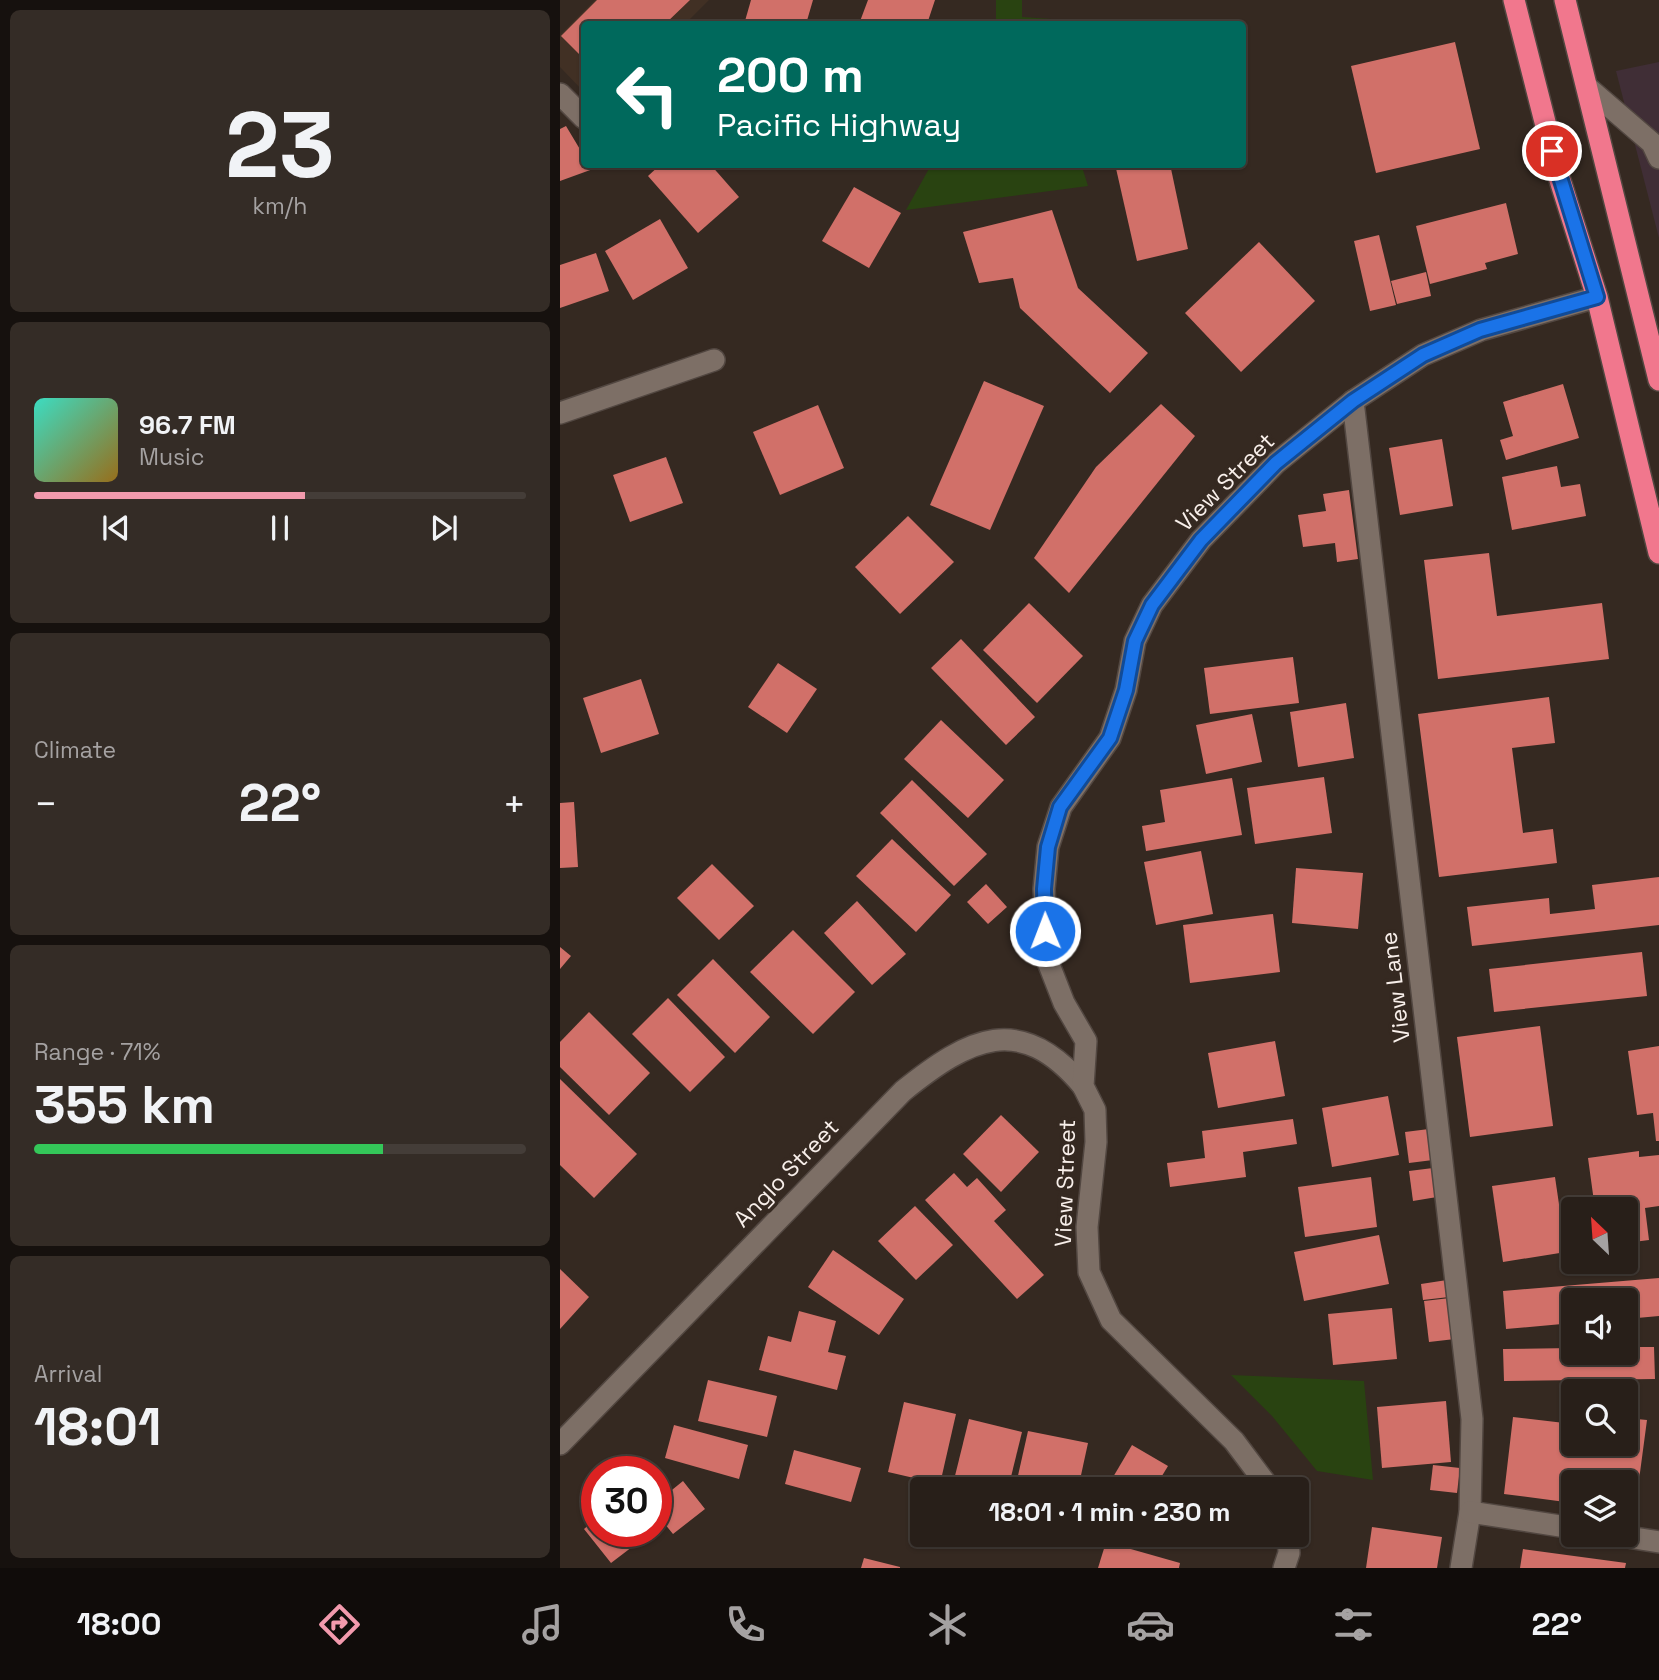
<!DOCTYPE html>
<meta charset="utf-8">
<style>
:root{--surface:#281f19;--page:#342c26;--text:#f1f3f6;--muted:#a5a2a2;--line:#443d38;--accent:#f29aad}
body{margin:0;font-family:"Space Grotesk",sans-serif;background:var(--page);color:var(--text);height:100vh;display:flex;flex-direction:column;font-size:26px;white-space:nowrap}
*{box-sizing:border-box;margin:0}
p{font-size:23px;color:var(--muted)}
.icon{flex:none;width:38px;height:38px;fill:none;stroke:currentColor;stroke-width:2;stroke-linecap:round;stroke-linejoin:round}
.map{position:relative;flex:1;overflow:hidden}
.details{display:flex;flex-direction:column;gap:10px;padding:10px;background:#16110e;width:560px}
.details>*{flex:none}
.guide{position:absolute;left:21px;top:21px;width:665px;height:147px;border-radius:7px;box-shadow:0 2px 5px #0004,0 0 0 2px var(--line);background:#00695c;color:#fff;overflow:hidden}
.needle{width:46px;rotate:335deg}
.fabs{position:absolute;left:1001px;top:1197px;display:grid;gap:14px}
.fabs a{display:grid;place-items:center;width:77px;height:77px;border-radius:7px;background:var(--surface);box-shadow:0 2px 5px #0004,0 0 0 2px var(--line);font-size:35px}
.speed{position:absolute;left:21px;top:1456px;display:flex;gap:14px;font-size:35px;font-weight:700;text-align:center}
.speed>*{display:grid;place-content:center;width:91px;height:91px;border-radius:50%;background:var(--surface);box-shadow:0 2px 5px #0004,0 0 0 2px var(--line);line-height:1}
.speed .limit{border:10px solid #d22;background:#fff;color:#111}
.pin{position:absolute;display:grid;place-items:center;width:60px;height:60px;color:#fff;margin:-30px;border:4px solid #fff;border-radius:50%;box-shadow:0 2px 7px #0007}
.me{position:absolute;width:77px;margin:-38px;rotate:359deg;stroke-linejoin:round;filter:drop-shadow(0 0 5px #0008)}
.turn{display:flex;align-items:center;gap:24px;height:147px;padding:0 21px;font-size:32px}
.turn .icon{width:91px;height:91px;stroke-width:2.5}
.turn b{display:block;font-size:49px;line-height:60px}
.big{font-size:52px;font-weight:600;line-height:1.1}
.details .widget{flex:1;display:flex;flex-direction:column;justify-content:center;gap:10px;min-width:0;padding:0 24px;border-radius:10px;background:var(--page)}
.details .dial{align-items:center;gap:0}
.dial b{font-size:91px;line-height:1}
.song{display:flex;align-items:center;gap:21px}
.cover{width:84px;height:84px;border-radius:10px;background:linear-gradient(135deg,hsl(170 70% 55%),hsl(40 70% 35%))}
.played{height:7px;border-radius:4px;background:linear-gradient(90deg,var(--accent) 55%,var(--line) 55%)}
.keys{display:flex;justify-content:space-around;direction:ltr}
.heat{display:flex;justify-content:space-between;align-items:center;font-size:38px;direction:ltr}
.charge{height:10px;border-radius:5px;background:linear-gradient(90deg,#34c759 71%,var(--line) 0)}
.trip{position:absolute;left:350px;top:1477px;width:399px;height:70px;border-radius:7px;background:var(--surface);box-shadow:0 2px 5px #0004,0 0 0 2px var(--line);font-weight:600;line-height:70px;text-align:center}
.dock{display:flex;height:112px;justify-content:space-around;align-items:center;background:#100c0a;color:var(--muted)}
.dock .icon{width:49px;height:49px}
.dock .active{color:var(--accent)}
.dock b{font-size:32px;color:var(--text)}
main{display:flex;flex:1;min-height:0}
.map>svg:first-child{display:block}
</style>
<main>
<section class="details">
<div class="widget dial"><b>23</b><p>km/h</p></div>
<div class="widget">
<div class="song"><i class="cover"></i><div><b>96.7 FM</b><p>Music</p></div></div>
<div class="played"></div>
<div class="keys"><svg class="icon" aria-label="previous" viewBox="0 0 24 24"><path d="M18 5L8 12l10 7zM5 5v14"/></svg><svg class="icon" aria-label="pause" viewBox="0 0 24 24"><path d="M8 5v14M16 5v14"/></svg><svg class="icon" aria-label="next" viewBox="0 0 24 24"><path d="M6 5l10 7-10 7zM19 5v14"/></svg></div>
</div>
<div class="widget"><p>Climate</p>
<div class="heat"><a>−</a><b class="big">22°</b><a>+</a></div>
</div>
<div class="widget"><p>Range · 71%</p><b class="big">355 km</b><div class="charge"></div></div>
<div class="widget"><p>Arrival</p><b class="big">18:01</b></div>
</section>
<div class="map">
<svg width="1099" height="1568" viewBox="0 0 1099 1568">
<rect width="100%" height="100%" fill="#352921"/>
<!-- commercial -->
<path fill="#402e36" d="M1099 62V238L1056 71Z"/>
<!-- built -->
<path fill="#413024" d="M35 0H149L125 24H24V92L0 67V35Z"/>
<!-- green -->
<g fill="#294311">
<path d="M436 0H462V17L564 24H436Z"/>
<path d="M371 165H525L523 170 528 186 346 210Z"/>
<path d="M671 1375 804 1381 813 1480 757 1471 712 1416Z"/>
</g>
<!-- building -->
<g fill="#d17069">
<path d="M37 0H130L105 24H24V59L1 36Z"/>
<path d="M191 0H253L246 24H198L185 21Z"/>
<path d="M308 0H375L367 24H299Z"/>
<path d="M895 42 920 149 816 173 791 66Z"/>
<path d="M6 126 24 156V164H30L33 169 0 181V129Z"/>
<path d="M101 164H150L179 197 138 233 88 176Z"/>
<path d="M555 164H610L628 249 577 261Z"/>
<path d="M294 187 341 213 309 268 262 241Z"/>
<path d="M946 203 958 254 925 263 927 269 870 284 856 226Z"/>
<path d="M492 210 518 288 588 353 550 393 460 308 453 278 419 283 403 232Z"/>
<path d="M100 219 128 268 73 300 45 251Z"/>
<path d="M819 235 836 305 810 311 794 241Z"/>
<path d="M699 242 755 301 681 372 625 313Z"/>
<path d="M36 253 49 291 0 308V265Z"/>
<path d="M866 272 871 296 837 304 831 281Z"/>
<path d="M424 381 484 406 430 530 370 505Z"/>
<path d="M1003 384 1019 438 946 460 940 440 953 436 943 402Z"/>
<path d="M601 404 635 436 509 593 474 558 536 467Z"/>
<path d="M258 405 284 468 220 495 193 432Z"/>
<path d="M882 439 893 506 840 515 829 448Z"/>
<path d="M106 457 123 503 70 522 53 475Z"/>
<path d="M997 466 1001 487 1020 484 1026 516 952 530 942 477Z"/>
<path d="M789 490 798 559 777 562 775 543 743 547 738 515 766 511 763 494Z"/>
<path d="M348 516 394 562 340 614 295 567Z"/>
<path d="M929 553 937 616 1042 603 1049 659 878 679 864 560Z"/>
<path d="M469 603 523 656 477 703 423 650Z"/>
<path d="M401 639 475 717 446 745 371 668Z"/>
<path d="M733 657 739 703 650 714 644 668Z"/>
<path d="M218 663 257 689 227 733 188 707Z"/>
<path d="M81 679 99 734 41 753 23 698Z"/>
<path d="M989 697 995 743 952 748 963 833 993 829 997 863 879 877 858 714Z"/>
<path d="M786 703 794 758 738 767 730 712Z"/>
<path d="M692 714 702 762 646 774 636 725Z"/>
<path d="M381 720 444 780 408 818 344 759Z"/>
<path d="M764 777 772 833 695 844 687 788Z"/>
<path d="M672 778 682 835 586 851 582 826 605 822 600 790Z"/>
<path d="M352 780 427 854 394 886 320 813Z"/>
<path d="M14 802 18 867 0 868V803Z"/>
<path d="M332 839 391 895 356 932 296 876Z"/>
<path d="M641 851 653 914 596 925 584 862Z"/>
<path d="M152 864 194 906 159 940 117 898Z"/>
<path d="M736 868 803 873 798 929 732 923Z"/>
<path d="M1099 877V925L912 946 907 907 989 898 990 914 1035 909 1032 885Z"/>
<path d="M426 884 447 907 428 924 407 902Z"/>
<path d="M297 901 346 954 312 985 264 933Z"/>
<path d="M713 914 720 972 630 983 623 925Z"/>
<path d="M233 930 295 992 253 1034 190 972Z"/>
<path d="M0 947 11 956 0 969Z"/>
<path d="M1082 952 1087 996 934 1012 929 969Z"/>
<path d="M153 959 210 1017 175 1053 117 995Z"/>
<path d="M108 998 165 1057 130 1092 72 1034Z"/>
<path d="M29 1012 90 1073 49 1115 0 1067V1042Z"/>
<path d="M980 1026 993 1126 910 1137 897 1037Z"/>
<path d="M715 1041 725 1096 658 1108 648 1053Z"/>
<path d="M1099 1046V1141H1096L1093 1113 1077 1115 1068 1051Z"/>
<path d="M0 1079 77 1154 34 1198 0 1165Z"/>
<path d="M828 1096 839 1155 772 1167 762 1108Z"/>
<path d="M441 1115 479 1152 441 1192 403 1154Z"/>
<path d="M733 1119 737 1144 683 1152 686 1177 610 1187 607 1163 645 1158 642 1131Z"/>
<path d="M869 1129 873 1160 849 1163 845 1132Z"/>
<path d="M1079 1151V1157L1099 1155V1206L1085 1208 1089 1240 1066 1243V1209H1035L1028 1158Z"/>
<path d="M873 1168 877 1197 853 1201 849 1171Z"/>
<path d="M394 1173 407 1187 417 1178 446 1210 434 1221 484 1275 457 1299 365 1200Z"/>
<path d="M811 1177 817 1227 745 1237 738 1187Z"/>
<path d="M995 1177 1006 1252 943 1262 932 1186Z"/>
<path d="M355 1206 393 1245 356 1280 318 1241Z"/>
<path d="M819 1235 829 1284 744 1301 734 1252Z"/>
<path d="M273 1250 344 1299 319 1335 248 1287Z"/>
<path d="M0 1269 29 1297 0 1329Z"/>
<path d="M1099 1278V1316L1066 1319V1300H1013V1323L946 1329 943 1291Z"/>
<path d="M887 1280 889 1297 863 1300 861 1284Z"/>
<path d="M890 1298 895 1339 869 1342 864 1301Z"/>
<path d="M832 1308 837 1359 773 1365 768 1314Z"/>
<path d="M239 1311 276 1321 268 1352 286 1356 277 1390 199 1370 208 1336 231 1342Z"/>
<path d="M1066 1347H1094L1095 1379 944 1381 943 1349 1013 1348V1353H1066Z"/>
<path d="M148 1380 217 1396 207 1437 138 1421Z"/>
<path d="M886 1401 891 1462 822 1468 817 1407Z"/>
<path d="M344 1402 396 1414 380 1484 328 1472Z"/>
<path d="M953 1417 1013 1424V1444H1066V1418L1087 1420 1075 1510 1066 1509V1482H1013V1503L944 1494Z"/>
<path d="M409 1419 462 1432 448 1489H416L393 1484Z"/>
<path d="M114 1425 188 1445 179 1479 105 1458Z"/>
<path d="M468 1431 528 1443 518 1489H455Z"/>
<path d="M572 1445 608 1466 594 1489H546Z"/>
<path d="M234 1450 301 1468 291 1502 225 1484Z"/>
<path d="M873 1465 900 1468 897 1493 870 1490Z"/>
<path d="M96 1480 107 1494 123 1481 145 1509 113 1534 104 1523 96 1528Z"/>
<path d="M37 1518V1531H93L51 1563 24 1529Z"/>
<path d="M812 1527 882 1537 877 1568H806Z"/>
<path d="M546 1542 620 1563 619 1568H538Z"/>
<path d="M963 1549 1066 1563 1065 1568H960Z"/>
<path d="M304 1558 340 1567V1568H301Z"/>
</g>
<g fill="none" stroke-linecap="round" stroke-linejoin="round">
<!-- minor casing -->
<g stroke="#524741" stroke-width="24">
<g id="minor">
<path d="M1027 87 1092 143 1099 158"/>
<path d="M0 94 24 118"/>
<path d="M793 401 912 1419 910 1512 901 1568"/>
<path d="M0 413 154 360"/>
<path d="M0 1444 343 1091C409 1038 460 1011 523 1086"/>
<path d="M710 1489 674 1441 551 1320 529 1272 527 1227 536 1142 535 1110 523 1086 526 1041 504 1003 488 962 484 889 488 847 501 807 550 738 566 690 575 641 592 605 641 540 716 463 793 401 863 355 921 330 1037 297"/>
<path d="M910 1512 1013 1528"/>
<path d="M1055 1535 1099 1542"/>
<path d="M724 1568 729 1553 728 1535"/>
</g>
</g>
<!-- highway casing -->
<g stroke="#524741" stroke-width="24">
<g id="highway">
<path d="M954 0 999 177 1037 297 1099 553"/>
<path d="M1005 0 1099 380"/>
</g>
</g>
<!-- minor -->
<use href="#minor" stroke="#7d6f66" stroke-width="21"/>
<!-- highway -->
<use href="#highway" stroke="#f1778d" stroke-width="21"/>
</g>
<g fill="none" stroke-linecap="round" stroke-linejoin="round">
<!-- route casing -->
<g stroke="#114b97" stroke-width="18">
<path id="route" d="M485 931 484 889 488 847 500 807 550 738 566 690 575 641 592 605 641 540 716 463 793 401 863 355 920 330 1037 297 992 151"/>
</g>
<!-- route -->
<use href="#route" stroke="#1a73e8" stroke-width="12"/>
</g>
<g text-anchor="middle" dominant-baseline="central" stroke-width="7" stroke-linejoin="round" paint-order="stroke">
<!-- street labels -->
<g font-size="23" fill="#f8efea" stroke="#352921">
<text transform="translate(665 482) rotate(-45)">View Street</text>
<text transform="translate(835 987) rotate(-97)">View Lane</text>
<text transform="translate(226 1173) rotate(-46)">Anglo Street</text>
<text transform="translate(505 1183) rotate(-88)">View Street</text>
</g>
</g>
</svg>
<div class="fabs">
<a><svg class="needle" viewBox="-14 -14 28 28"><path d="M0-13l5 13h-10z" fill="#e53935"/><path d="M0 13l5-13h-10z" fill="#a5a2a2"/></svg></a>
<a><svg class="icon" aria-label="sound" viewBox="0 0 24 24"><path d="M4 9h4l5-4v14l-5-4H4zM17 9q2 3 0 6"/></svg></a>
<a><svg class="icon" aria-label="search" viewBox="0 0 24 24"><circle cx="10" cy="10" r="6"/><path d="M15 15l6 6"/></svg></a>
<a><svg class="icon" aria-label="layers" viewBox="0 0 24 24"><path d="M12 4l9 5-9 5-9-5zM3 14l9 5 9-5"/></svg></a>
</div>
<div class="speed"><div class="limit">30</div></div>
<div class="pin" style="left:992px;top:151px;background:#d93025"><svg class="icon" aria-label="arrive" viewBox="0 0 24 24"><path d="M6 21V4h12l-3 4 3 4H6"/></svg></div>
<svg class="me" style="left:485px;top:931px" viewBox="-20 -20 40 40"><circle r="17" fill="#1a73e8" stroke="#fff" stroke-width="3"/><path d="M0-11L8 9 0 5-8 9z" fill="#fff"/></svg>
<div class="trip">18:01 · 1 min · 230 m</div>
<div class="guide">
<div class="turn"><svg class="icon" aria-label="left" viewBox="0 0 24 24"><path d="M17 20v-9H6M10 6l-5 5 5 5"/></svg><div><b>200 m</b>Pacific Highway</div></div>
</div>
</div>
</main>
<nav class="dock">
<b>18:00</b>
<svg class="icon active" aria-label="directions" viewBox="0 0 24 24"><path d="M12 3l9 9-9 9-9-9zM9 14v-3h6M13 9l2 2-2 2"/></svg>
<svg class="icon" aria-label="music" viewBox="0 0 24 24"><path d="M9 18V5l10-2v13"/><circle cx="6" cy="18" r="3"/><circle cx="16" cy="16" r="3"/></svg>
<svg class="icon" aria-label="phone" viewBox="0 0 24 24"><path d="M5 4h4l2 5-3 2q2 4 5 5l2-3 5 2v4C11 20 4 13 5 4z"/></svg>
<svg class="icon" aria-label="climate" viewBox="0 0 24 24"><path d="M12 3v18M4 7l16 10M4 17L20 7"/></svg>
<svg class="icon" aria-label="car" viewBox="0 0 24 24"><path d="M5 17H2v-5l4-1 3-4h7l3 4 3 1v5h-3M9 17h6M6 11h13"/><circle cx="7" cy="17" r="2"/><circle cx="17" cy="17" r="2"/></svg>
<svg class="icon" aria-label="filters" viewBox="0 0 24 24"><path d="M4 7h16M4 17h16"/><circle cx="9" cy="7" r="2"/><circle cx="15" cy="17" r="2"/></svg>
<b>22°</b>
</nav>
